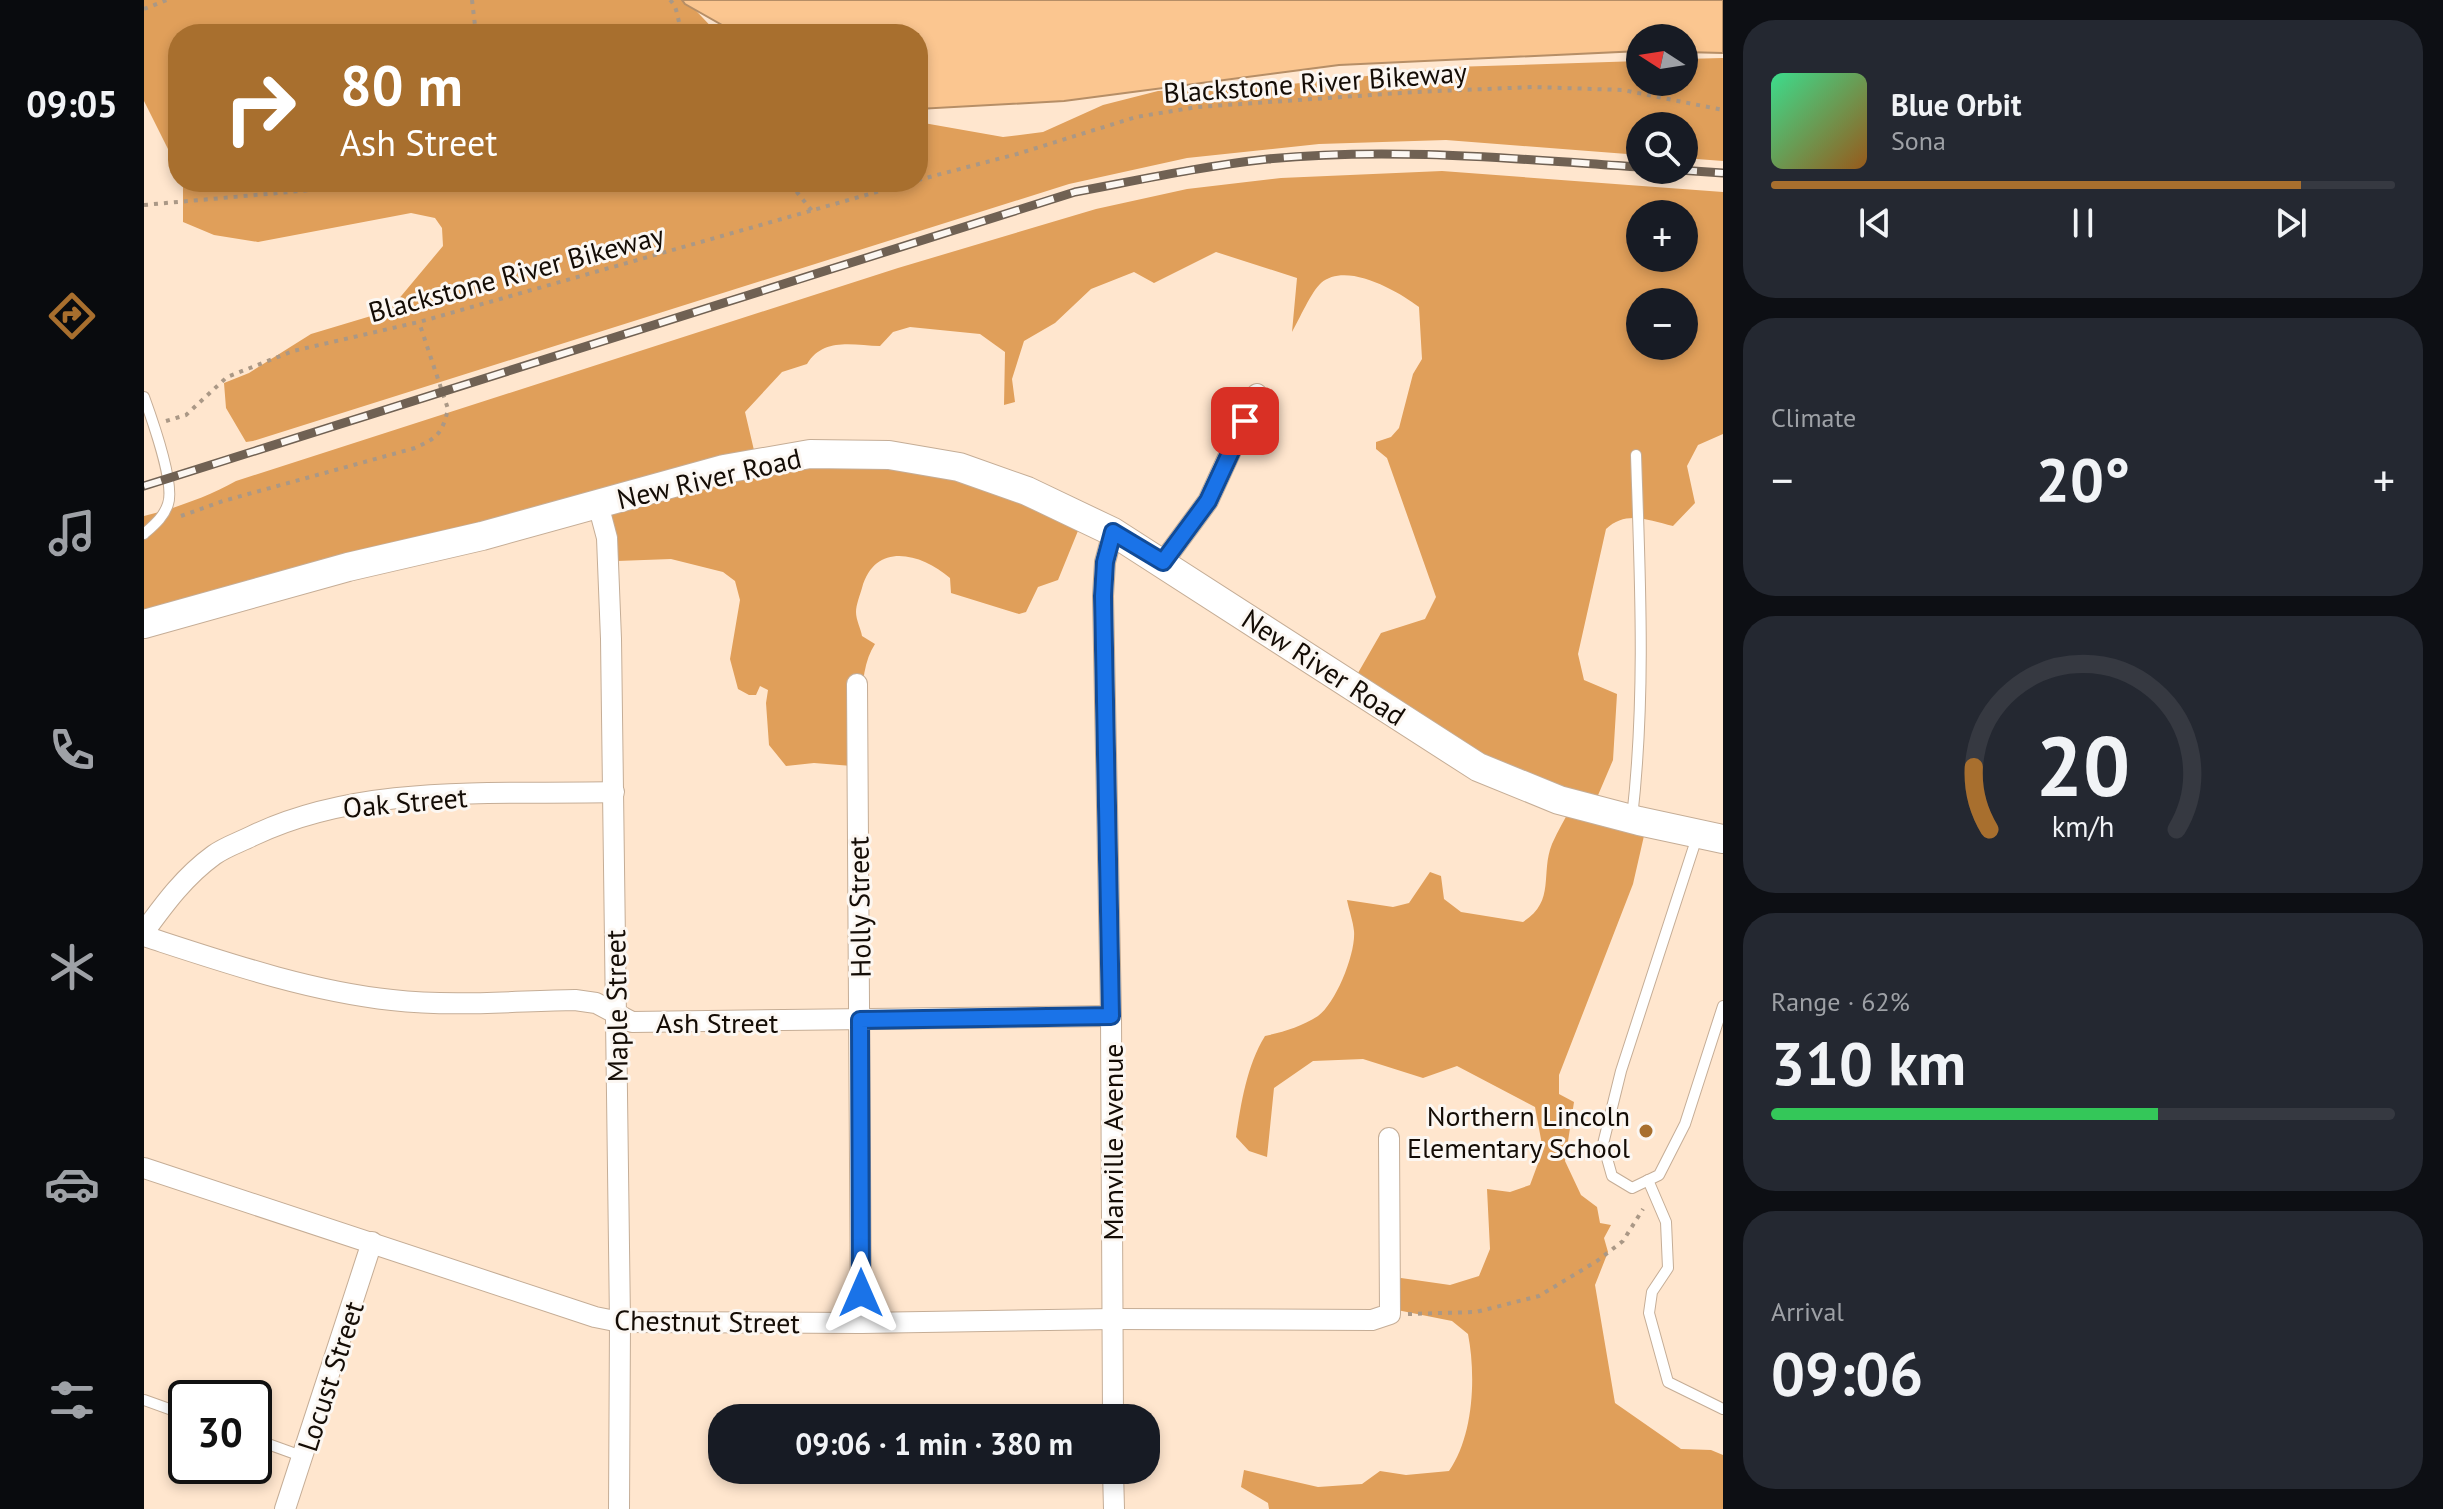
<!DOCTYPE html>
<meta charset="utf-8">
<style>
:root{--surface:#171b24;--page:#242831;--text:#f1f3f6;--muted:#9ea1a6;--line:#363941;--accent:#a86f2e}
body{margin:0;font-family:"PT Sans",sans-serif;background:var(--page);color:var(--text);height:100vh;display:flex;flex-direction:column;font-size:30px;white-space:nowrap}
*{box-sizing:border-box;margin:0}
p{font-size:26px;color:var(--muted)}
.icon{flex:none;width:44px;height:44px;fill:none;stroke:currentColor;stroke-width:2;stroke-linecap:round;stroke-linejoin:round}
.map{position:relative;flex:1;overflow:hidden}
.drawer{display:flex;flex-direction:column;gap:20px;padding:20px;background:#0d0f14;width:720px}
.drawer>*{flex:none}
.top-card{position:absolute;left:24px;top:24px;width:760px;height:168px;border-radius:32px;box-shadow:0 4px 12px #0003;background:#a86f2e;color:#fff;overflow:hidden}
.needle{width:52px;rotate:282deg}
.tools{position:absolute;left:1482px;top:24px;display:grid;gap:16px}
.tools a{display:grid;place-items:center;width:72px;height:72px;border-radius:50%;background:var(--surface);box-shadow:0 4px 12px #0003;font-size:40px}
.speed{position:absolute;left:24px;top:1380px;display:flex;gap:16px;font-size:40px;font-weight:700;text-align:center}
.speed>*{display:grid;place-content:center;width:104px;height:104px;border-radius:50%;background:var(--surface);box-shadow:0 4px 12px #0003;line-height:1}
.speed .limit{border:4px solid #111;border-radius:12px;background:#fff;color:#111}
.pin{position:absolute;display:grid;place-items:center;width:68px;height:68px;color:#fff;margin:-34px;border-radius:16px;box-shadow:0 4px 12px #0006}
.me{position:absolute;width:88px;margin:-44px;rotate:0deg;stroke-linejoin:round;filter:drop-shadow(0 0 6px #0008)}
.turn{display:flex;align-items:center;gap:28px;height:168px;padding:0 40px;font-size:36px}
.turn .icon{width:104px;height:104px;stroke-width:2.5}
.turn b{display:block;font-size:56px;line-height:68px}
.big{font-size:60px;font-weight:600;line-height:1.1}
.drawer .card{flex:1;display:flex;flex-direction:column;justify-content:center;gap:12px;min-width:0;padding:0 28px;border-radius:32px;background:var(--page)}
.drawer .dial{align-items:center;gap:0}
.dial svg{height:208px;overflow:visible;fill:none;stroke:var(--line);stroke-width:7;stroke-linecap:round;text-anchor:middle}
.dial text{fill:var(--text);stroke:none}
.song{display:flex;align-items:center;gap:24px}
.cover{width:96px;height:96px;border-radius:12px;background:linear-gradient(135deg,hsl(150 70% 55%),hsl(30 70% 35%))}
.played{height:8px;border-radius:4px;background:linear-gradient(90deg,var(--accent) 85%,var(--line) 85%)}
.keys{display:flex;justify-content:space-around;direction:ltr}
.heat{display:flex;justify-content:space-between;align-items:center;font-size:44px;direction:ltr}
.charge{height:12px;border-radius:6px;background:linear-gradient(90deg,#34c759 62%,var(--line) 0)}
.trip{position:absolute;left:564px;top:1404px;width:452px;height:80px;border-radius:32px;background:var(--surface);box-shadow:0 4px 12px #0003;font-weight:600;line-height:80px;text-align:center}
main{display:flex;flex:1;min-height:0}
.menu{display:flex;flex-direction:column;width:144px;justify-content:space-around;align-items:center;background:#090b0e;color:var(--muted)}
.menu .icon{width:56px;height:56px}
.menu .active{color:var(--accent)}
.menu b{font-size:36px;color:var(--text)}
.map>svg:first-child{display:block}
</style>
<main>
<nav class="menu">
<b>09:05</b>
<svg class="icon active" aria-label="directions" viewBox="0 0 24 24"><path d="M12 3l9 9-9 9-9-9zM9 14v-3h6M13 9l2 2-2 2"/></svg>
<svg class="icon" aria-label="music" viewBox="0 0 24 24"><path d="M9 18V5l10-2v13"/><circle cx="6" cy="18" r="3"/><circle cx="16" cy="16" r="3"/></svg>
<svg class="icon" aria-label="phone" viewBox="0 0 24 24"><path d="M5 4h4l2 5-3 2q2 4 5 5l2-3 5 2v4C11 20 4 13 5 4z"/></svg>
<svg class="icon" aria-label="climate" viewBox="0 0 24 24"><path d="M12 3v18M4 7l16 10M4 17L20 7"/></svg>
<svg class="icon" aria-label="car" viewBox="0 0 24 24"><path d="M5 17H2v-5l4-1 3-4h7l3 4 3 1v5h-3M9 17h6M6 11h13"/><circle cx="7" cy="17" r="2"/><circle cx="17" cy="17" r="2"/></svg>
<svg class="icon" aria-label="filters" viewBox="0 0 24 24"><path d="M4 7h16M4 17h16"/><circle cx="9" cy="7" r="2"/><circle cx="15" cy="17" r="2"/></svg>
</nav>
<div class="map">
<svg width="1579" height="1509" viewBox="0 0 1579 1509">
<rect width="100%" height="100%" fill="#ffe6ce"/>
<!-- forest -->
<g fill="#e09f5a" fill-rule="evenodd">
<path d="M0 0H542L574 34H34V169L0 101Z"/>
<path d="M1579 58V161L1540 158V126H1496V155L1302 140 1175 144 1043 158 925 184 109 441 102 442 82 408 80 383 105 373 167 334 227 316 253 301 299 246 298 228 291 218 267 213 114 242 70 235 39 222V182H774V122L859 137 899 132 959 105 1014 91 1118 87 1308 67 1496 61V82H1540V59Z"/>
<path d="M1298 171 1579 192V434L1554 445 1543 466 1551 503 1529 526C1504 520 1482 510 1462 529L1434 654 1440 680 1473 694 1469 760 1449 807 1502 827 1489 884 1415 1075V1094L1430 1102 1421 1161 1437 1195 1453 1207 1456 1223 1467 1225 1460 1238 1464 1252 1451 1285 1471 1403 1537 1449 1567 1450 1579 1455V1509H1125L1124 1503 1097 1487 1100 1470 1174 1487 1218 1484 1236 1471 1262 1475 1305 1471C1330 1435 1332 1375 1324 1334L1308 1321 1253 1310 1254 1280 1257 1278 1306 1285 1335 1276 1346 1249 1343 1189 1366 1192 1386 1185 1399 1150 1391 1107 1313 1066 1279 1078 1219 1059 1169 1061 1130 1088 1123 1157 1105 1151 1092 1137C1097 1103 1103 1065 1121 1036 1139 1032 1157 1027 1174 1016 1192 1003 1212 953 1210 931 1209 921 1205 910 1203 900L1249 907 1265 903 1286 872 1297 876 1300 899 1317 912 1379 922C1412 901 1396 874 1408 844 1414 830 1422 817 1429 804L1338 765 1214 673 1237 633 1281 619 1292 597 1243 458 1232 449V442L1247 437 1255 428 1269 374 1278 359 1275 307C1254 291 1202 261 1177 283 1167 292 1155 320 1148 332L1153 278 1072 252 1010 283 990 272 947 289 911 323 880 341 868 379 871 402 860 405 861 352 836 334 766 327 749 332 736 346C709 345 679 337 663 364L638 372 601 412 613 463 747 459 938 521 914 580 894 587 882 612 875 614 807 593 806 578C777 553 731 541 718 588 716 595 712 605 712 612 712 620 717 629 718 636L731 644C711 674 719 732 721 767L670 763 642 766 625 745 622 703 624 690 616 686 612 695H605L594 689 586 659 596 600 591 581 579 572 527 559 473 561 461 513 0 625V516C32 508 63 497 92 481L754 268 952 209 1043 189 1137 178ZM1496 214H1540V258H1496ZM1496 302H1540V346H1496Z"/>
</g>
<!-- water -->
<path fill="#fbc690" stroke="#b68e66" stroke-width="2" d="M538 0H1579V53L1540 52V38H1496V51L1195 65 920 101 774 109V34H594L541 4Z"/>
<g fill="none" stroke-linecap="round" stroke-linejoin="round">
<!-- lane casing -->
<g stroke="#c5ad96" stroke-width="12">
<g id="lane">
<path d="M0 397C8 419 31 484 24 504 20 517 10 525 0 534"/>
<path d="M1488 818C1502 696 1496 577 1492 455"/>
<path d="M1553 837 1477 1071 1459 1144 1468 1176 1488 1188 1515 1175 1541 1124 1579 1006"/>
<path d="M1504 1180 1522 1222 1524 1268 1508 1292 1505 1313 1524 1382 1579 1409"/>
<path d="M0 1400 42 1415"/>
<path d="M110 1439 160 1457"/>
</g>
</g>
<!-- street casing -->
<g stroke="#c5ad96" stroke-width="22">
<g id="street">
<path d="M454 504 463 538 467 639 476 1322 475 1509"/>
<path d="M969 532 961 562 959 596 967 1016 969 1418"/>
<path d="M1019 562 1064 501 1113 394"/>
<path d="M713 684 717 1323"/>
<path d="M0 932C21 903 41 876 70 855 81 847 96 842 108 836 218 783 351 795 470 792"/>
<path d="M0 936C80 962 164 991 248 1000 308 1007 371 1001 431 1000L452 1003 488 1022 967 1016"/>
<path d="M0 1168 451 1317 476 1322 717 1323 969 1319 1228 1320 1246 1314 1245 1138"/>
<path d="M969 1470 970 1509"/>
<path d="M141 1509 228 1242"/>
</g>
</g>
<!-- secondary casing -->
<g stroke="#c5ad96" stroke-width="30">
<path id="secondary" d="M0 624 204 567 338 536 580 469 666 454 745 455 815 467 883 491 969 532 1334 767 1415 800 1495 821 1579 839"/>
</g>
<!-- path -->
<g stroke="#aa9886" stroke-width="4" stroke-dasharray="4 6" stroke-linecap="butt">
<path d="M328 0 332 34"/>
<path d="M526 0C536 9 532 25 541 34"/>
<path d="M0 9 23 0"/>
<path d="M774 180 873 154 992 117 1053 107 1271 92 1389 87 1479 90 1579 110"/>
<path d="M650 182 652 191 668 211"/>
<path d="M0 205 257 182"/>
<path d="M22 421 42 415 83 377 149 351 275 322 768 182"/>
<path d="M37 516 79 501 271 448C293 438 298 434 304 409L275 322"/>
<path d="M1264 1314 1332 1312 1395 1296 1453 1261 1479 1241 1499 1209"/>
</g>
<!-- lane -->
<use href="#lane" stroke="#fff" stroke-width="10"/>
<!-- street -->
<use href="#street" stroke="#fff" stroke-width="20"/>
<!-- secondary -->
<use href="#secondary" stroke="#fff" stroke-width="28"/>
<!-- rail casing -->
<g stroke="#706153" stroke-width="9">
<g id="rail">
<path d="M1535 170 1579 173"/>
<path d="M0 486 931 192C995 180 1059 166 1124 159 1247 147 1372 159 1496 167"/>
</g>
</g>
<!-- rail -->
<use href="#rail" stroke="#fcf7f2" stroke-width="6" stroke-dasharray="18" stroke-linecap="butt"/>
</g>
<g fill="none" stroke-linecap="round" stroke-linejoin="round">
<!-- route casing -->
<g stroke="#114b97" stroke-width="20">
<path id="route" d="M717 1293 716 1020 967 1016 959 596 961 562 969 532 1019 562 1064 501 1101 421"/>
</g>
<!-- route -->
<use href="#route" stroke="#1a73e8" stroke-width="14"/>
</g>
<!-- markers -->
<circle fill="#a86f2e" stroke="#fcf7f2" stroke-width="3" cx="1502" cy="1131" r="8"/>
<g text-anchor="middle" dominant-baseline="central" stroke-width="6" stroke-linejoin="round" paint-order="stroke">
<!-- street labels -->
<g font-size="28" fill="#140c05" stroke="#fcf7f2">
<text transform="translate(1171 82) rotate(-4)">Blackstone River Bikeway</text>
<text transform="translate(372 273) rotate(-15)">Blackstone River Bikeway</text>
<text transform="translate(565 478) rotate(-13)">New River Road</text>
<text transform="translate(1180 667) rotate(33)">New River Road</text>
<text transform="translate(261 802) rotate(-5)">Oak Street</text>
<text transform="translate(715 907) rotate(-91)">Holly Street</text>
<text transform="translate(472 1006) rotate(-91)">Maple Street</text>
<text x="573" y="1022">Ash Street</text>
<text transform="translate(968 1142) rotate(-90)">Manville Avenue</text>
<text transform="translate(563 1321) rotate(1)">Chestnut Street</text>
<text transform="translate(186 1376) rotate(-72)">Locust Street</text>
</g>
<!-- poi labels -->
<g font-size="28" fill="#140c05" stroke="#fcf7f2" text-anchor="end">
<text x="1486" y="1115">Northern Lincoln<tspan x="1486" dy="32">Elementary School</tspan></text>
</g>
</g>
</svg>
<div class="tools">
<a><svg class="needle" viewBox="-14 -14 28 28"><path d="M0-13l5 13h-10z" fill="#e53935"/><path d="M0 13l5-13h-10z" fill="#9ea1a6"/></svg></a>
<a><svg class="icon" aria-label="search" viewBox="0 0 24 24"><circle cx="10" cy="10" r="6"/><path d="M15 15l6 6"/></svg></a>
<a>+</a>
<a>−</a>
</div>
<div class="speed"><div class="limit">30</div></div>
<div class="pin" style="left:1101px;top:421px;background:#d93025"><svg class="icon" aria-label="arrive" viewBox="0 0 24 24"><path d="M6 21V4h12l-3 4 3 4H6"/></svg></div>
<svg class="me" style="left:717px;top:1293px" viewBox="-20 -20 40 40"><path d="M0-17L14 15 0 8-14 15z" fill="#1a73e8" stroke="#fff" stroke-width="4"/></svg>
<div class="trip">09:06 · 1 min · 380 m</div>
<div class="top-card">
<div class="turn"><svg class="icon" aria-label="right" viewBox="0 0 24 24"><path d="M7 20v-9h11M14 6l5 5-5 5"/></svg><div><b>80 m</b>Ash Street</div></div>
</div>
</div>
<section class="drawer">
<div class="card">
<div class="song"><i class="cover"></i><div><b>Blue Orbit</b><p>Sona</p></div></div>
<div class="played"></div>
<div class="keys"><svg class="icon" aria-label="previous" viewBox="0 0 24 24"><path d="M18 5L8 12l10 7zM5 5v14"/></svg><svg class="icon" aria-label="pause" viewBox="0 0 24 24"><path d="M8 5v14M16 5v14"/></svg><svg class="icon" aria-label="next" viewBox="0 0 24 24"><path d="M6 5l10 7-10 7zM19 5v14"/></svg></div>
</div>
<div class="card"><p>Climate</p>
<div class="heat"><a>−</a><b class="big">20°</b><a>+</a></div>
</div>
<div class="card dial"><svg viewBox="0 0 100 80">
<path d="M14 69A42 42 0 1 1 86 69"/>
<path d="M14 69A42 42 0 0 1 8 45" stroke="#a86f2e"/>
<text x="50" y="56" font-size="32" font-weight="700">20</text>
<text x="50" y="72" font-size="11">km/h</text>
</svg></div>
<div class="card"><p>Range · 62%</p><b class="big">310 km</b><div class="charge"></div></div>
<div class="card"><p>Arrival</p><b class="big">09:06</b></div>
</section>
</main>
